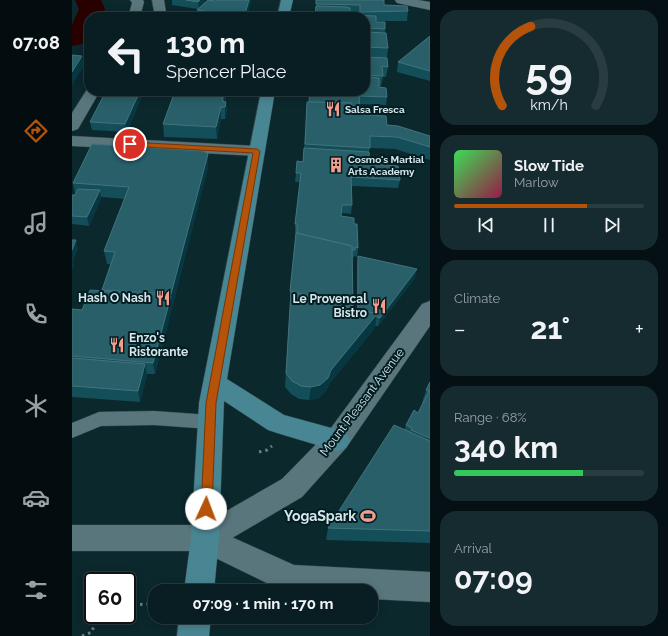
<!DOCTYPE html>
<meta charset="utf-8">
<style>
:root{--surface:#081e22;--page:#162b2f;--text:#f1f3f6;--muted:#98a2a5;--line:#293c40;--accent:#b45309}
body{margin:0;font-family:Raleway,sans-serif;background:var(--page);color:var(--text);height:100vh;display:flex;flex-direction:column;font-size:15px;white-space:nowrap}
*{box-sizing:border-box;margin:0}
p{font-size:13px;color:var(--muted)}
.icon{flex:none;width:22px;height:22px;fill:none;stroke:currentColor;stroke-width:2;stroke-linecap:round;stroke-linejoin:round}
.map{position:relative;flex:1;overflow:hidden}
.side{display:flex;flex-direction:column;gap:10px;padding:10px;background:#041013;width:238px}
.side>*{flex:none}
.hud{position:absolute;left:12px;top:12px;width:286px;height:84px;border-radius:16px;box-shadow:0 2px 10px #0003,0 0 0 1px var(--line);background:#081e22;color:var(--text);overflow:hidden}
.speed{position:absolute;left:12px;top:572px;display:flex;gap:8px;font-size:20px;font-weight:700;text-align:center}
.speed>*{display:grid;place-content:center;width:52px;height:52px;border-radius:50%;background:var(--surface);box-shadow:0 2px 10px #0003,0 0 0 1px var(--line);line-height:1}
.speed .limit{border:2px solid #111;border-radius:6px;background:#fff;color:#111}
.pin{position:absolute;display:grid;place-items:center;width:34px;height:34px;color:#fff;margin:-17px;border:2px solid #fff;border-radius:50%;box-shadow:0 1px 4px #0007}
.me{position:absolute;width:44px;margin:-22px;rotate:2deg;stroke-linejoin:round;filter:drop-shadow(0 0 3px #0008)}
.turn{display:flex;align-items:center;gap:14px;height:84px;padding:0 16px;font-size:18px}
.turn .icon{width:52px;height:52px;stroke-width:2.5}
.turn b{display:block;font-size:28px;line-height:34px}
.big{font-size:30px;font-weight:700;line-height:1.1}
.side .card{flex:1;display:flex;flex-direction:column;justify-content:center;gap:6px;min-width:0;padding:0 14px;border-radius:16px;background:var(--page)}
.side .dial{align-items:center;gap:0}
.dial svg{height:104px;overflow:visible;fill:none;stroke:var(--line);stroke-width:7;stroke-linecap:round;text-anchor:middle}
.dial text{fill:var(--text);stroke:none}
.song{display:flex;align-items:center;gap:12px}
.cover{width:48px;height:48px;border-radius:6px;background:linear-gradient(135deg,hsl(130 70% 55%),hsl(340 70% 35%))}
.played{height:4px;border-radius:2px;background:linear-gradient(90deg,var(--accent) 70%,var(--line) 70%)}
.keys{display:flex;justify-content:space-around;direction:ltr}
.heat{display:flex;justify-content:space-between;align-items:center;font-size:22px;direction:ltr}
.charge{height:6px;border-radius:3px;background:linear-gradient(90deg,#34c759 68%,var(--line) 0)}
.trip{position:absolute;left:76px;top:584px;width:230px;height:40px;border-radius:16px;background:var(--surface);box-shadow:0 2px 10px #0003,0 0 0 1px var(--line);font-weight:700;line-height:40px;text-align:center}
main{display:flex;flex:1;min-height:0}
.menu{display:flex;flex-direction:column;width:72px;justify-content:space-around;align-items:center;background:#030c0e;color:var(--muted)}
.menu .icon{width:28px;height:28px}
.menu .on{color:var(--accent)}
.menu b{font-size:18px;color:var(--text)}
.map>svg:first-child{display:block}
</style>
<main>
<nav class="menu">
<b>07:08</b>
<svg class="icon on" aria-label="directions" viewBox="0 0 24 24"><path d="M12 3l9 9-9 9-9-9zM9 14v-3h6M13 9l2 2-2 2"/></svg>
<svg class="icon" aria-label="music" viewBox="0 0 24 24"><path d="M9 18V5l10-2v13"/><circle cx="6" cy="18" r="3"/><circle cx="16" cy="16" r="3"/></svg>
<svg class="icon" aria-label="phone" viewBox="0 0 24 24"><path d="M5 4h4l2 5-3 2q2 4 5 5l2-3 5 2v4C11 20 4 13 5 4z"/></svg>
<svg class="icon" aria-label="climate" viewBox="0 0 24 24"><path d="M12 3v18M4 7l16 10M4 17L20 7"/></svg>
<svg class="icon" aria-label="car" viewBox="0 0 24 24"><path d="M5 17H2v-5l4-1 3-4h7l3 4 3 1v5h-3M9 17h6M6 11h13"/><circle cx="7" cy="17" r="2"/><circle cx="17" cy="17" r="2"/></svg>
<svg class="icon" aria-label="filters" viewBox="0 0 24 24"><path d="M4 7h16M4 17h16"/><circle cx="9" cy="7" r="2"/><circle cx="15" cy="17" r="2"/></svg>
</nav>
<div class="map">
<svg width="358" height="636" viewBox="0 0 358 636">
<rect width="100%" height="100%" fill="#0b282d"/>
<g fill="none" stroke-linecap="round" stroke-linejoin="round">
<!-- river -->
<path fill="#290000" fill-rule="evenodd" d="M3 0H29L33 9 30 17H17V40L10 44 0 46V25L7 9Z"/>
<!-- service casing -->
<g stroke="#334348" stroke-width="1">
<path id="service" d="M82 411 138 415 144 417 147 422 144 427 138 429 82 425 29 426 0 438V423L27 412Z"/>
</g>
<!-- minor casing -->
<g stroke="#334348" stroke-width="1">
<g id="minor">
<path d="M58 0H71L72 2 68 17H56L60 3Z"/>
<path d="M80 0H92L94 12 92 17H80L82 12Z"/>
<path d="M16 88H17V91H28L6 129 0 131V113Z"/>
<path d="M0 136 185 146 191 147 193 151 191 155 185 156 0 146Z"/>
<path d="M133 525 222 565 358 572V602L299 599V591H211L123 548 119 538 123 528Z"/>
</g>
</g>
<!-- tertiary casing -->
<g stroke="#334348" stroke-width="1">
<g id="tertiary">
<path d="M323 0H346L358 2V10L325 3Z"/>
<path d="M358 301V326L274 448 230 497 143 548 133 551H0V525H130L210 479 256 432 350 304Z"/>
</g>
</g>
<!-- primary casing -->
<g stroke="#334348" stroke-width="1">
<g id="primary">
<path d="M209 0H221L217 17H205Z"/>
<path d="M189 91H203L155 379 212 415 274 432 278 440 274 448 265 451 205 433 196 430 152 401 147 538 142 591H112L119 538 127 403Z"/>
<path d="M107 617H139L137 636H105Z"/>
</g>
</g>
<!-- path -->
<g stroke="#6a8185" stroke-width="3" stroke-dasharray="2.5 4" stroke-linecap="butt">
<path d="M187 452 195 450 200 446"/>
<path d="M55 605 77 604"/>
<path d="M10 636 20 632 25 615"/>
</g>
<!-- service -->
<use href="#service" fill="#59767d" fill-rule="evenodd"/>
<!-- minor -->
<use href="#minor" fill="#59767d" fill-rule="evenodd"/>
<!-- tertiary -->
<use href="#tertiary" fill="#59767d" fill-rule="evenodd"/>
<!-- primary -->
<use href="#primary" fill="#498693" fill-rule="evenodd"/>
</g>
<!-- wall -->
<g fill="#134e59" fill-rule="evenodd">
<path d="M100 0H133V3L144 1 179 0 175 17H125V10L126 9 100 5Z"/>
<path d="M244 4 312 5 336 11 335 21H304L313 29V33L316 48 315 58 316 67 314 77H311L309 86H307V87L315 97 314 105 288 104 287 115 315 125 358 136V160L323 149 298 148 297 152 298 164 328 180 326 188 280 186V205L279 214 269 213V216L282 224 286 248 285 257 282 256 281 259H280V308L285 309V265L286 256 343 278 306 326H303V328L257 384 254 391 247 398 237 400 227 399 219 394 213 387 218 304V291L224 233H223V224L228 182H223L224 173 231 162 232 148 235 102 293 91V17H243ZM278 14 287 15V16L278 15Z"/>
<path d="M358 36V81L325 72 326 62Z"/>
<path d="M108 91H155L153 102H154L155 114 153 119H149L145 139 92 137 91 124 108 94Z"/>
<path d="M69 98 55 132 20 130 18 122Z"/>
<path d="M136 167 83 374H75V375L68 402 0 397V309L10 310 30 291V290L39 264H35L32 251 53 199 29 197V199L17 226 0 224V195H3V194L1 183Z"/>
<path d="M358 382V543L254 540 256 528 332 430 334 425 346 413 351 403H350L354 390Z"/>
</g>
<!-- shaded-wall -->
<g fill="#073841">
<path d="M128 0H133V2L127 9 126 2Z"/>
<path d="M177 0H179L175 17H172Z"/>
<path d="M10 56 12 66 0 85V72Z"/>
<path d="M68 91 69 98 55 132 53 124Z"/>
<path d="M153 91H155L152 107V96Z"/>
<path d="M154 102 155 114 153 119V107Z"/>
<path d="M149 107V119L145 139 144 127Z"/>
<path d="M136 154V167L83 374 81 363 99 296V294Z"/>
<path d="M28 190 29 199 17 226 15 217Z"/>
<path d="M4 240 6 249 1 261 2 265 0 269V250Z"/>
<path d="M345 269 343 278 306 326 308 318Z"/>
<path d="M305 314 303 328 257 384 254 391 247 398 237 400 239 387 259 370Z"/>
<path d="M73 364 75 375 68 402 66 391Z"/>
</g>
<!-- building -->
<g fill="#285f69" stroke="#43747d">
<path d="M114 0H128L126 2Z"/>
<path d="M136 0 144 1 146 0H177L172 17 125 10Z"/>
<path d="M244 0H312V5L335 6 336 11 288 12V5L244 4Z"/>
<path d="M244 6 274 7 278 8V15L304 16V22H313V29L295 28V32H293V17H243Z"/>
<path d="M293 32 314 33 316 48 293 47Z"/>
<path d="M358 36V71L326 62Z"/>
<path d="M293 49V53H295V57L315 58 316 67 310 66 311 76 293 75Z"/>
<path d="M0 55 10 56 0 72Z"/>
<path d="M293 77 307 78V87L314 88 315 97 287 96 288 108 280 107 279 103 237 102 238 91H293Z"/>
<path d="M34 91H68L53 124 18 122Z"/>
<path d="M126 91H153L152 96Z"/>
<path d="M102 94 151 96 150 101 154 102 153 107H149L144 127 91 124Z"/>
<path d="M235 102 279 103 280 114 314 116 315 125 326 126 358 136V147L325 137 298 136V148L233 144Z"/>
<path d="M20 144 131 151 136 154 99 294 30 290 43 252 32 251 57 187 1 183Z"/>
<path d="M232 148 297 152 298 164 326 166 328 180 279 177 280 205H270L269 216 282 218V224H285L286 248 283 247V250H280V246L225 233V224H223L229 173H224L225 161 231 162Z"/>
<path d="M6 189 28 190 15 217 0 216V195H3Z"/>
<path d="M224 233 280 246 281 306 218 291Z"/>
<path d="M0 240H4L0 250Z"/>
<path d="M286 256 345 269 308 318 305 317V314L286 309Z"/>
<path d="M18 290 99 296 81 363 0 356V309L10 310Z"/>
<path d="M219 292 305 314 259 370 256 378 248 385 239 387 229 386 220 381 214 373Z"/>
<path d="M0 358 73 364 66 391 0 386Z"/>
<path d="M358 382V438L339 430 340 428 334 425 342 410 346 413 357 391 354 390Z"/>
<path d="M322 425 358 441V531L256 528Z"/>
</g>
<!-- route -->
<path fill="#b45309" stroke="#753606" d="M58 142 185 149 188 151 144 403 140 509 138 512 134 514 130 512 129 509 134 403 181 153 56 146V143Z"/>
<!-- icons -->
<defs>
<g id="restaurant-bare" transform="scale(1.2)"><path d="M-5-6h1v4h1v-4h1v4h1v-4h1v5L-1.5 .5V6h-2V.5L-5-1ZM5-6V6H3V1.5H1.5Q1.5-4 5-6Z" fill="#f49d8d" stroke="#021e23" stroke-width="2.5" paint-order="stroke"/></g>
<g id="building-bare" transform="scale(1.2)"><path d="M-4-6H4V6H1V3H-1V6H-4ZM-2.5-4.3h1.7v1.8h-1.7ZM.8-4.3h1.7v1.8H.8ZM-2.5-1h1.7V.8h-1.7ZM.8-1h1.7V.8H.8Z" fill="#f49d8d" stroke="#021e23" stroke-width="2.5" paint-order="stroke"/></g>
<g id="stadium-bare" transform="scale(1.2)"><path d="M0-5a6.5 5 0 1 0 0 10a6.5 5 0 1 0 0-10ZM-3.5-1.8h7v3.6h-7Z" fill="#f49d8d" stroke="#021e23" stroke-width="2.5" paint-order="stroke"/></g>
</defs>
<g fill-rule="evenodd">
<use href="#restaurant-bare" x="261" y="109"/>
<use href="#building-bare" x="264" y="165"/>
<use href="#restaurant-bare" x="91" y="298"/>
<use href="#restaurant-bare" x="307" y="306"/>
<use href="#restaurant-bare" x="45" y="345"/>
<use href="#stadium-bare" x="296" y="516"/>
</g>
<g text-anchor="middle" dominant-baseline="central" stroke-width="4" stroke-linejoin="round" paint-order="stroke">
<!-- far-poi labels -->
<g font-size="10" font-weight="bold" fill="#d6e6ea" stroke="#021e23" text-anchor="start">
<text x="273" y="109">Salsa Fresca</text>
<text x="276" y="159">Cosmo's Martial<tspan x="276" dy="12">Arts Academy</tspan></text>
</g>
<!-- poi labels -->
<g font-size="12" font-weight="bold" fill="#d6e6ea" stroke="#021e23" text-anchor="end">
<text x="79" y="298">Hash O Nash</text>
<text x="295" y="299">Le Provencal<tspan x="295" dy="14">Bistro</tspan></text>
<text x="57" y="338" text-anchor="start">Enzo's<tspan x="57" dy="14">Ristorante</tspan></text>
</g>
<!-- street labels -->
<g font-size="12" fill="#d6e6ea" stroke="#021e23">
<text transform="translate(290 402) rotate(-53)">Mount Pleasant Avenue</text>
</g>
<!-- near-poi labels -->
<g font-size="14" font-weight="bold" fill="#d6e6ea" stroke="#021e23" text-anchor="end">
<text x="284" y="516">YogaSpark</text>
</g>
</g>
</svg>
<div class="speed"><div class="limit">60</div></div>
<div class="pin" style="left:58px;top:144px;background:#d93025"><svg class="icon" aria-label="arrive" viewBox="0 0 24 24"><path d="M6 21V4h12l-3 4 3 4H6"/></svg></div>
<svg class="me" style="left:134px;top:509px" viewBox="-20 -20 40 40"><circle r="19" fill="#fff"/><path d="M0-13L10 11 0 6-10 11z" fill="#b45309"/></svg>
<div class="trip">07:09 · 1 min · 170 m</div>
<div class="hud">
<div class="turn"><svg class="icon" aria-label="left" viewBox="0 0 24 24"><path d="M17 20v-9H6M10 6l-5 5 5 5"/></svg><div><b>130 m</b>Spencer Place</div></div>
</div>
</div>
<section class="side">
<div class="card dial"><svg viewBox="0 0 100 80">
<path d="M14 69A42 42 0 1 1 86 69"/>
<path d="M14 69A42 42 0 0 1 36 8" stroke="#b45309"/>
<text x="50" y="56" font-size="32" font-weight="700">59</text>
<text x="50" y="72" font-size="11">km/h</text>
</svg></div>
<div class="card">
<div class="song"><i class="cover"></i><div><b>Slow Tide</b><p>Marlow</p></div></div>
<div class="played"></div>
<div class="keys"><svg class="icon" aria-label="previous" viewBox="0 0 24 24"><path d="M18 5L8 12l10 7zM5 5v14"/></svg><svg class="icon" aria-label="pause" viewBox="0 0 24 24"><path d="M8 5v14M16 5v14"/></svg><svg class="icon" aria-label="next" viewBox="0 0 24 24"><path d="M6 5l10 7-10 7zM19 5v14"/></svg></div>
</div>
<div class="card"><p>Climate</p>
<div class="heat"><a>−</a><b class="big">21°</b><a>+</a></div>
</div>
<div class="card"><p>Range · 68%</p><b class="big">340 km</b><div class="charge"></div></div>
<div class="card"><p>Arrival</p><b class="big">07:09</b></div>
</section>
</main>
